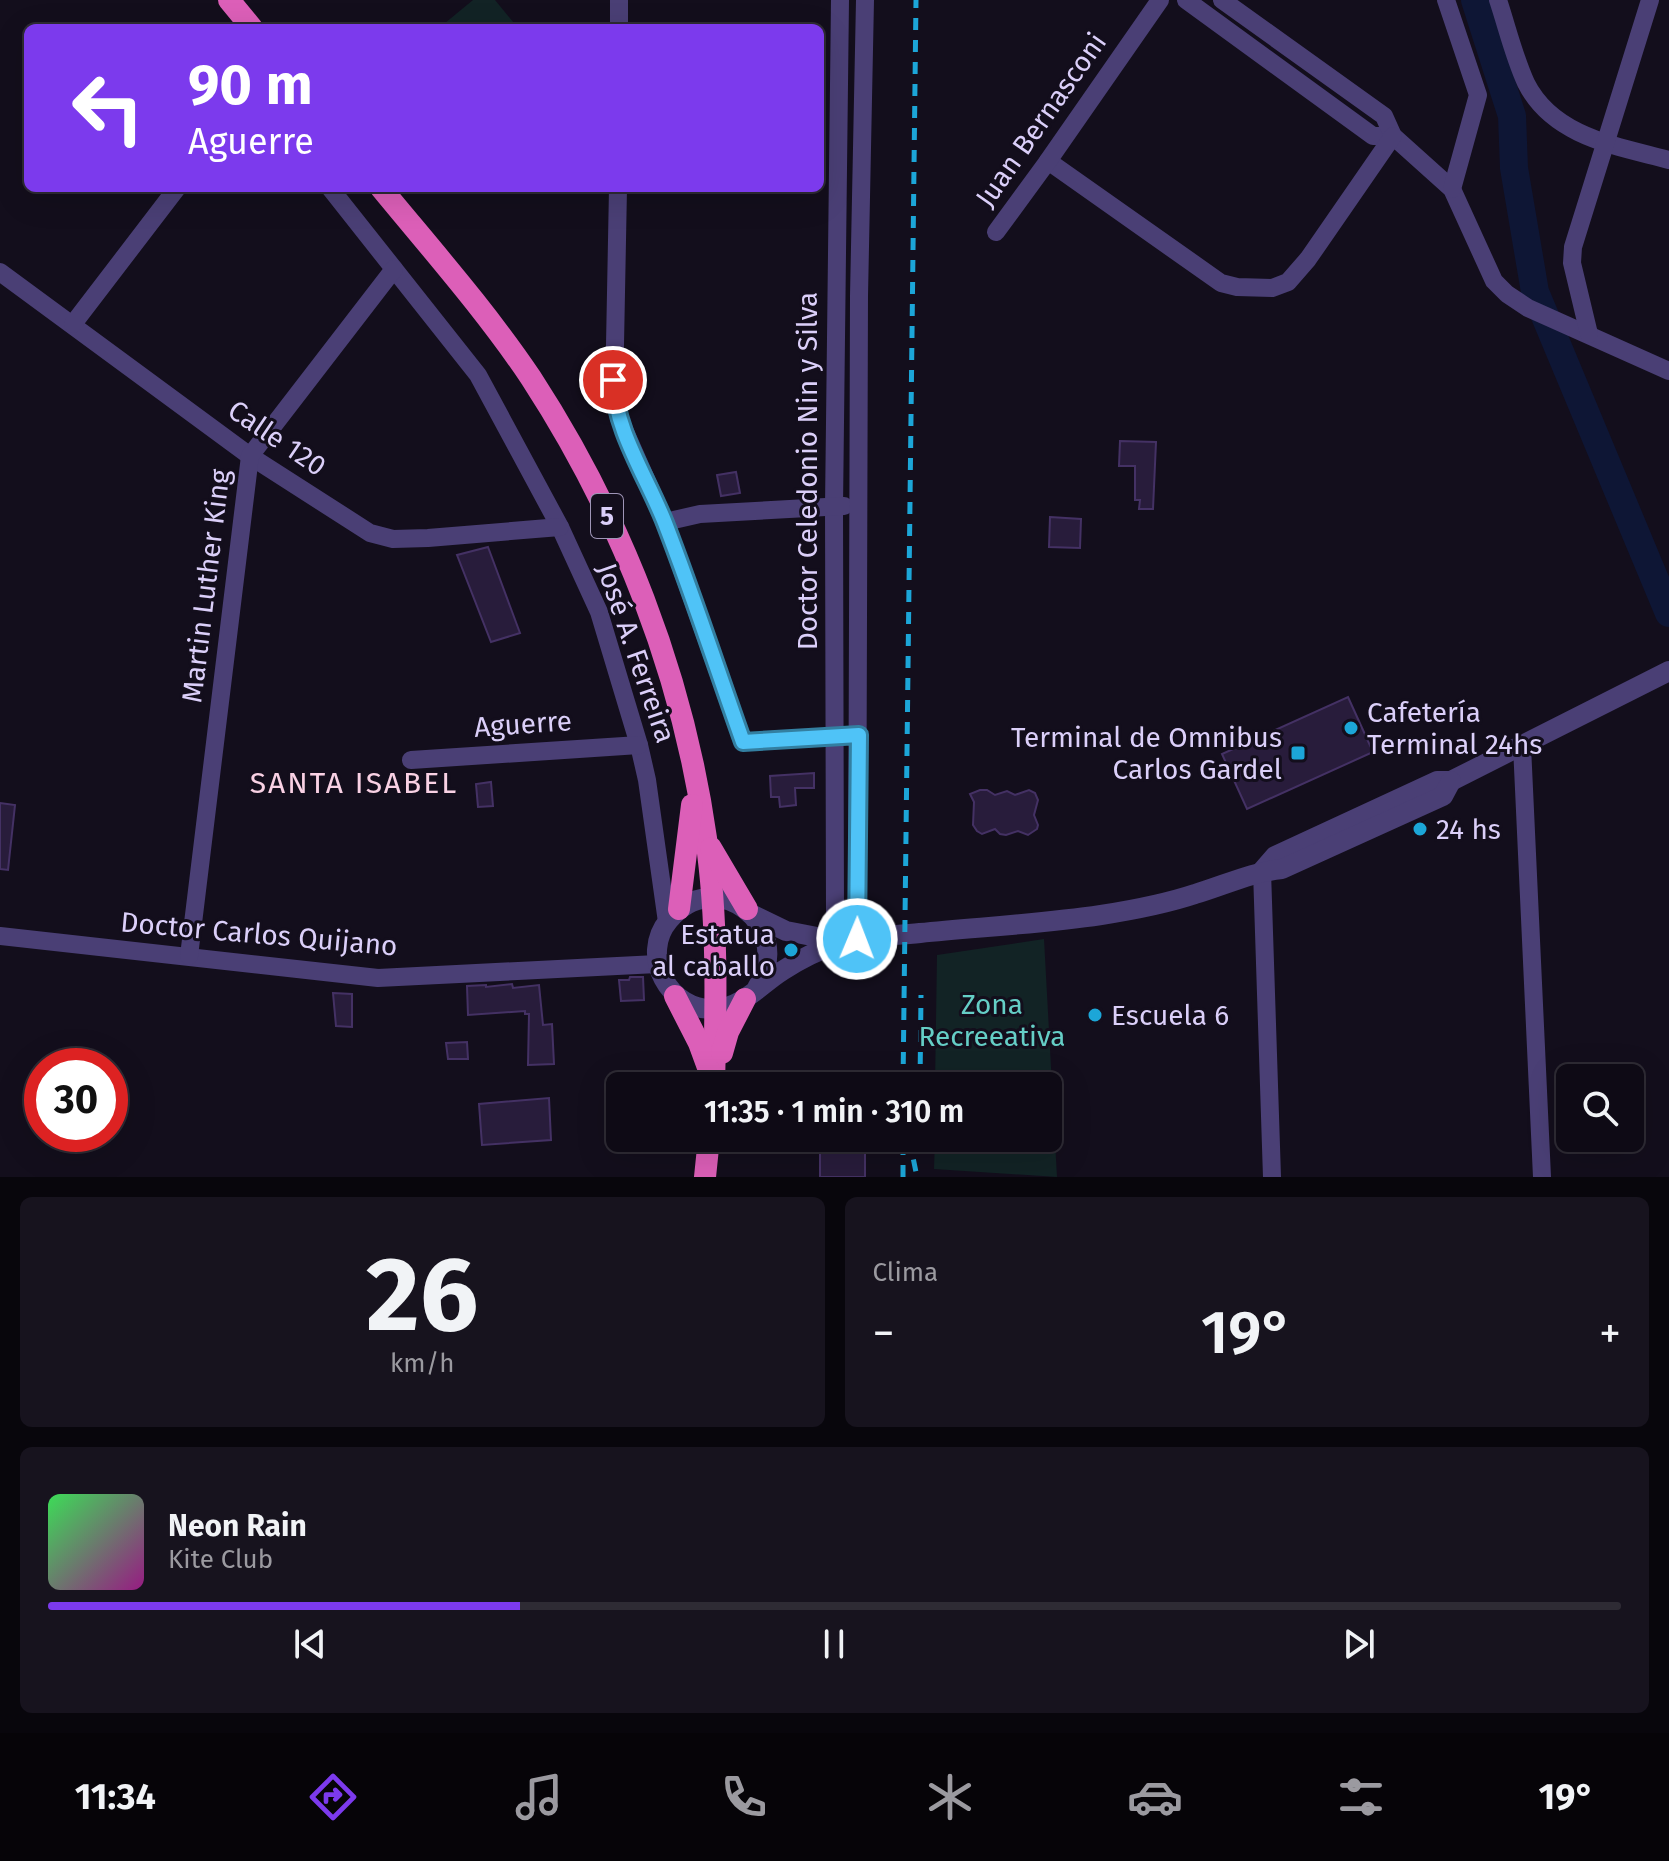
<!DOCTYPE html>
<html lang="es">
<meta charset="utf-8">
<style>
:root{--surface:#0e0a15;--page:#17131e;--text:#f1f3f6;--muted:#9b9aa0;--line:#2e2b34;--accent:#7c3aed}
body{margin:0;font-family:"Fira Sans",sans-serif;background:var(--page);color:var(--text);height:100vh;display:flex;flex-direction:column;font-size:30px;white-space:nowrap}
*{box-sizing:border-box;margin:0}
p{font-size:26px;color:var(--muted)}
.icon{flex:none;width:44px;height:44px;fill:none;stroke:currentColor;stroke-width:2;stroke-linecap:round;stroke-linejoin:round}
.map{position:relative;height:1177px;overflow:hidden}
.details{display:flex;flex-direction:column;gap:20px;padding:20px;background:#08060c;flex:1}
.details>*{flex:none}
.hud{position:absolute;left:24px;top:24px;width:800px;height:168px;border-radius:12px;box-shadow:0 8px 32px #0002,0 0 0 2px var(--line);background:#7c3aed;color:#fff;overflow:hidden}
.buttons{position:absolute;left:1556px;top:1064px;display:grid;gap:16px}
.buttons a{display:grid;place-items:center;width:88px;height:88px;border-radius:12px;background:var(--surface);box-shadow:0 8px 32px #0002,0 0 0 2px var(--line);font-size:40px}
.speed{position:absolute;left:24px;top:1048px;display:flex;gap:16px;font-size:40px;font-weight:700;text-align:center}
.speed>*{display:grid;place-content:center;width:104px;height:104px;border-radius:50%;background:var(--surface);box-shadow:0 8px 32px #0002,0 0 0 2px var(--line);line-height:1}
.speed .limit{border:12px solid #d22;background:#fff;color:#111}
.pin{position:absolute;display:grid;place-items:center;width:68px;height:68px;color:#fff;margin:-34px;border:4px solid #fff;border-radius:50%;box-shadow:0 2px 8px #0007}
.me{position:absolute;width:88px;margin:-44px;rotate:1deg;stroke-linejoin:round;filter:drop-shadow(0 0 6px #0008)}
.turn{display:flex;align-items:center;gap:28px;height:168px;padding:0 32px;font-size:36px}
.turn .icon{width:104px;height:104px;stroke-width:2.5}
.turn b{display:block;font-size:56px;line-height:68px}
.big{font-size:60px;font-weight:600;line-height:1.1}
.details .card{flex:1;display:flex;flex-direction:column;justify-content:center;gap:12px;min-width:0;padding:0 28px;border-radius:12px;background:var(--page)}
.details .dial{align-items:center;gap:0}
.dial b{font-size:104px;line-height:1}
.song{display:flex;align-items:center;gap:24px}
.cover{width:96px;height:96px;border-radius:12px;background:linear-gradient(135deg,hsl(130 70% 55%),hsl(310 70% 35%))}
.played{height:8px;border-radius:4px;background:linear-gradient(90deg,var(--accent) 30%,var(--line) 30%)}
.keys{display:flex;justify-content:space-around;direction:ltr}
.heat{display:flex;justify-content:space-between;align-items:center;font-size:44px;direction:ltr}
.details .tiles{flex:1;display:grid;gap:20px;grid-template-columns:1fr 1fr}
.card:last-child{grid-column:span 2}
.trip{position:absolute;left:606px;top:1072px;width:456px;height:80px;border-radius:12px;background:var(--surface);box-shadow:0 8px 32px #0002,0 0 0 2px var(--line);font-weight:600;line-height:80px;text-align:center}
.tab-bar{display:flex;height:128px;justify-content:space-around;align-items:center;background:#060408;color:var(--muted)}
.tab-bar .icon{width:56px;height:56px}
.tab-bar .current{color:var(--accent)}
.tab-bar b{font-size:36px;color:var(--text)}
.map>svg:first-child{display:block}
</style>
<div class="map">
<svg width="1669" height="1177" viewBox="0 0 1669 1177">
<rect width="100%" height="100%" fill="#130e1c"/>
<!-- green -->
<g fill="#122325">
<path d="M473 0H495L518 28H439Z"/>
<path d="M1044 939 1057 1177 934 1169 935 1138H1048V1086H935L937 955Z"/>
</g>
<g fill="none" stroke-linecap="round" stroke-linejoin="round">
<!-- river -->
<path stroke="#0e1635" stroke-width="28" d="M1475 0 1512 116 1514 168 1535 292 1669 613"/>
</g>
<!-- building -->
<g fill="#281c3b" stroke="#443164" stroke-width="2">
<path d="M1120 441 1156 442 1153 509H1139L1140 500H1135V466H1119Z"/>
<path d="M736 472 740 493 721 496 717 475Z"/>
<path d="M1050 517 1081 519 1080 548 1049 547Z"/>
<path d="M488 547 520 633 491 642 457 555Z"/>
<path d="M1348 697 1373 752 1247 809 1222 754Z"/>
<path d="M814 773V788H795L796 805 780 807 779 797H771L770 776Z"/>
<path d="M491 782 493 806 478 807 476 784Z"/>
<path d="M980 790H987L995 795 1007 791 1015 795 1029 790 1035 793 1038 800 1034 815 1038 825 1037 829 1028 835 1018 831 1006 835 1000 834 995 829 982 834 977 831 973 825 974 802 970 794Z"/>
<path d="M0 803 15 805 8 870 0 869Z"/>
<path d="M630 977H643L644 1000 621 1001 619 980H629Z"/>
<path d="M512 984 513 988 539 985 543 1025 552 1024 554 1064 528 1065 529 1014H525V1011L468 1015 467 986 486 985V987Z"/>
<path d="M333 993 352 994V1027L336 1026Z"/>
<path d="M467 1042 468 1059H448L446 1043Z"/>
<path d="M549 1098 551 1140 482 1145 479 1104Z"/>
<rect x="820" y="1138" width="45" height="39"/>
</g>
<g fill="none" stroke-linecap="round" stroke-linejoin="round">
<!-- minor -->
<g stroke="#4a3f75" stroke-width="18">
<path d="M619 0V28"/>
<path d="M840 0 834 507 835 914 843 942"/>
<path d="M1186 0 1373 136H1393"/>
<path d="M1222 0 1384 116 1393 136 1452 189 1494 281 1507 294 1528 308 1669 371"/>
<path d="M1446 0 1478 95 1452 189"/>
<path d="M1498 0C1507 27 1514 57 1526 83 1553 137 1617 146 1669 160"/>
<path d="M1048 161 1221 283 1237 287 1272 288 1288 282 1308 259 1393 136"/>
<path d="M330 188 478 375 560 527 599 612 639 745 647 780 667 922"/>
<path d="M618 188 614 397 619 418 665 522 743 742 847 736"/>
<path d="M996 232 1048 161 1160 0"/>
<path d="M0 272 250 456 370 533 393 539 428 538 560 527"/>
<path d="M73 324 177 188"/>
<path d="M1589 334 1572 263 1573 247 1650 0"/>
<path d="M665 522 700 514 844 506"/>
<path d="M1522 746 1542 1177"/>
<path d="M411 760 639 745"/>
<path d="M1262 871 1272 1177"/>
<path d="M0 936 378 978 657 964"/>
<path d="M857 939 859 296 865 0"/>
<path d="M189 956 250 456 394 269"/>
</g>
<!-- tertiary -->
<g stroke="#4a3f75" stroke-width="20">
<path d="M1262 871 1275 856 1437 781H1451L1669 671"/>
<path d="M753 915 786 931 843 942"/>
<path d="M757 988C796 924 715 864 669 920 639 955 669 1012 715 1009 742 1008 761 984 782 971 800 959 821 949 842 942 866 935 895 936 920 933 980 927 1041 924 1101 915 1133 910 1165 904 1195 894 1225 885 1252 872 1282 869L1443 796 1451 781"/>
</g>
<!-- trunk -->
<g stroke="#dc5fb8" stroke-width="22">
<path d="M229 0 252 28"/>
<path d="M381 188C432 250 486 311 531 378 621 516 683 675 706 838 718 921 716 1003 714 1086"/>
<path d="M711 848 747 909"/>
<path d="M679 909 692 805"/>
<path d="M675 996 699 1043 710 1073"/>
<path d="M722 1053 728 1032 745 999"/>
<path d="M705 1177 709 1138"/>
</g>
<!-- rail -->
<g stroke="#1ca6d8" stroke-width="5" stroke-dasharray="12 10" stroke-linecap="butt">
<path d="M903 1086 916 0"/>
<path d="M920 1086 921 995"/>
<path d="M909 1138 917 1177"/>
<path d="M903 1177V1145"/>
</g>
</g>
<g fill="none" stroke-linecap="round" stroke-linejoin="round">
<!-- route casing -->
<g stroke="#337fa1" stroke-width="20">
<path id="route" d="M613 380C615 431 647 477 665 523 693 595 717 669 743 742L859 735 857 939"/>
</g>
<!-- route -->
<use href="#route" stroke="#4fc3f7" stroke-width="14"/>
</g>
<!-- markers -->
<g fill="#1ca6d8" stroke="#130e1c" stroke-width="3">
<circle cx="1351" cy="728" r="8"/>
<rect x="1290" y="745" width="16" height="16" rx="4"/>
<circle cx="1420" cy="829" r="8"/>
<circle cx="791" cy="950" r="8"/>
<circle cx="1095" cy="1015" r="8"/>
</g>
<g text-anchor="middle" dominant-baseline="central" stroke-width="6" stroke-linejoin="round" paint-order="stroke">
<!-- shield labels -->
<rect fill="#130e1c" stroke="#9f95b7" stroke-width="2" x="591" y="494" width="32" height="44" rx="6"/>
<g font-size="26" font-weight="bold" fill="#dbcff9">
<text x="607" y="516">5</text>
</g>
<!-- street labels -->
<g font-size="28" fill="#dbcff9" stroke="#130e1c">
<text transform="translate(1041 120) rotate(-55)">Juan Bernasconi</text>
<text transform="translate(277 438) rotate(34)">Calle 120</text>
<text transform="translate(807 471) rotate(-90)">Doctor Celedonio Nin y Silva</text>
<text transform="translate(206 586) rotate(-83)">Martin Luther King</text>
<text transform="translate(636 653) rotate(71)">José A. Ferreira</text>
<text transform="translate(523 724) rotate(-4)">Aguerre</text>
<text transform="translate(259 934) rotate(5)">Doctor Carlos Quijano</text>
</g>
<!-- poi labels -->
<g font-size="28" fill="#dbcff9" stroke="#130e1c" text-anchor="start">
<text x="1367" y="712">Cafetería<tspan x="1367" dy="32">Terminal 24hs</tspan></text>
<text x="1282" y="737" text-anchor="end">Terminal de Omnibus<tspan x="1282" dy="32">Carlos Gardel</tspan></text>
<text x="1436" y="829">24 hs</text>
<text x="775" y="934" text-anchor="end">Estatua<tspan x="775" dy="32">al caballo</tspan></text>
<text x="1111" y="1015">Escuela 6</text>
</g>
<!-- park labels -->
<g font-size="28" fill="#65cec6" stroke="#130e1c">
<text x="992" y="1004">Zona<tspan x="992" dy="32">Recreeativa</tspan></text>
</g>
<!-- neighbourhood labels -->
<g font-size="30" letter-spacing="2" fill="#f9d1e4" stroke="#130e1c">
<text x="354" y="783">SANTA ISABEL</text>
</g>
</g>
</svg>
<div class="buttons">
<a><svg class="icon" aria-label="search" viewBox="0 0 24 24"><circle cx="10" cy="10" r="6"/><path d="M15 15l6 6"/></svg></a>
</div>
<div class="speed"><div class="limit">30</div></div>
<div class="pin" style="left:613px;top:380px;background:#d93025"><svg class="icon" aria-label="arrive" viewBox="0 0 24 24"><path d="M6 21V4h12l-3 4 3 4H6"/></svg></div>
<svg class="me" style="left:857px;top:939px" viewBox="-20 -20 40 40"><circle r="17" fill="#4fc3f7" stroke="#fff" stroke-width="3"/><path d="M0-11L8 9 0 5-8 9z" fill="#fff"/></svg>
<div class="trip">11:35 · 1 min · 310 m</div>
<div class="hud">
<div class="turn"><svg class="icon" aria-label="left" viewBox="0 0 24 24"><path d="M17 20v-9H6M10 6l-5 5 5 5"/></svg><div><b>90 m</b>Aguerre</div></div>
</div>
</div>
<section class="details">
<div class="tiles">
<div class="card dial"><b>26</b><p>km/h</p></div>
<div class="card"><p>Clima</p>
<div class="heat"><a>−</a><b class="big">19°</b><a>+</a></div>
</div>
<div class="card">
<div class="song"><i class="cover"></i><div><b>Neon Rain</b><p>Kite Club</p></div></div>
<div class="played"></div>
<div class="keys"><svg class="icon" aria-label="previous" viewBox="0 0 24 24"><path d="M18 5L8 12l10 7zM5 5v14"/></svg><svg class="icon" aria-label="pause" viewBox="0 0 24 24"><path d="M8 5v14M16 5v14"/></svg><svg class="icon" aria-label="next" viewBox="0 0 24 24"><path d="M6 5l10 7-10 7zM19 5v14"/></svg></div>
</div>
</div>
</section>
<nav class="tab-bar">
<b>11:34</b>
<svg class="icon current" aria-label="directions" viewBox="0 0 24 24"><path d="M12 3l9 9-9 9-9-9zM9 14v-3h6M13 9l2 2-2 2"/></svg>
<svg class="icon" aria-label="music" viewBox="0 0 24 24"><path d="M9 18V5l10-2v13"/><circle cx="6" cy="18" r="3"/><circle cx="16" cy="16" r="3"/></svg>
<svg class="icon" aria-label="phone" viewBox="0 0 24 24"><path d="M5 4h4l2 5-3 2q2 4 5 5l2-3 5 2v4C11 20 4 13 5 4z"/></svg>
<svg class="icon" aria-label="climate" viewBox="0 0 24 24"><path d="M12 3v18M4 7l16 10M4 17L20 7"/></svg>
<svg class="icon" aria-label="car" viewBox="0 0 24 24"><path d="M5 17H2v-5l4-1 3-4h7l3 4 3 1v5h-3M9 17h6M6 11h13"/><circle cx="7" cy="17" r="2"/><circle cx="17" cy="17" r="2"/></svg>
<svg class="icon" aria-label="filters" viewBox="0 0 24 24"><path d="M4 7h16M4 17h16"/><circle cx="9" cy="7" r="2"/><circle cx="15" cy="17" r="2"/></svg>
<b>19°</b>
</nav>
